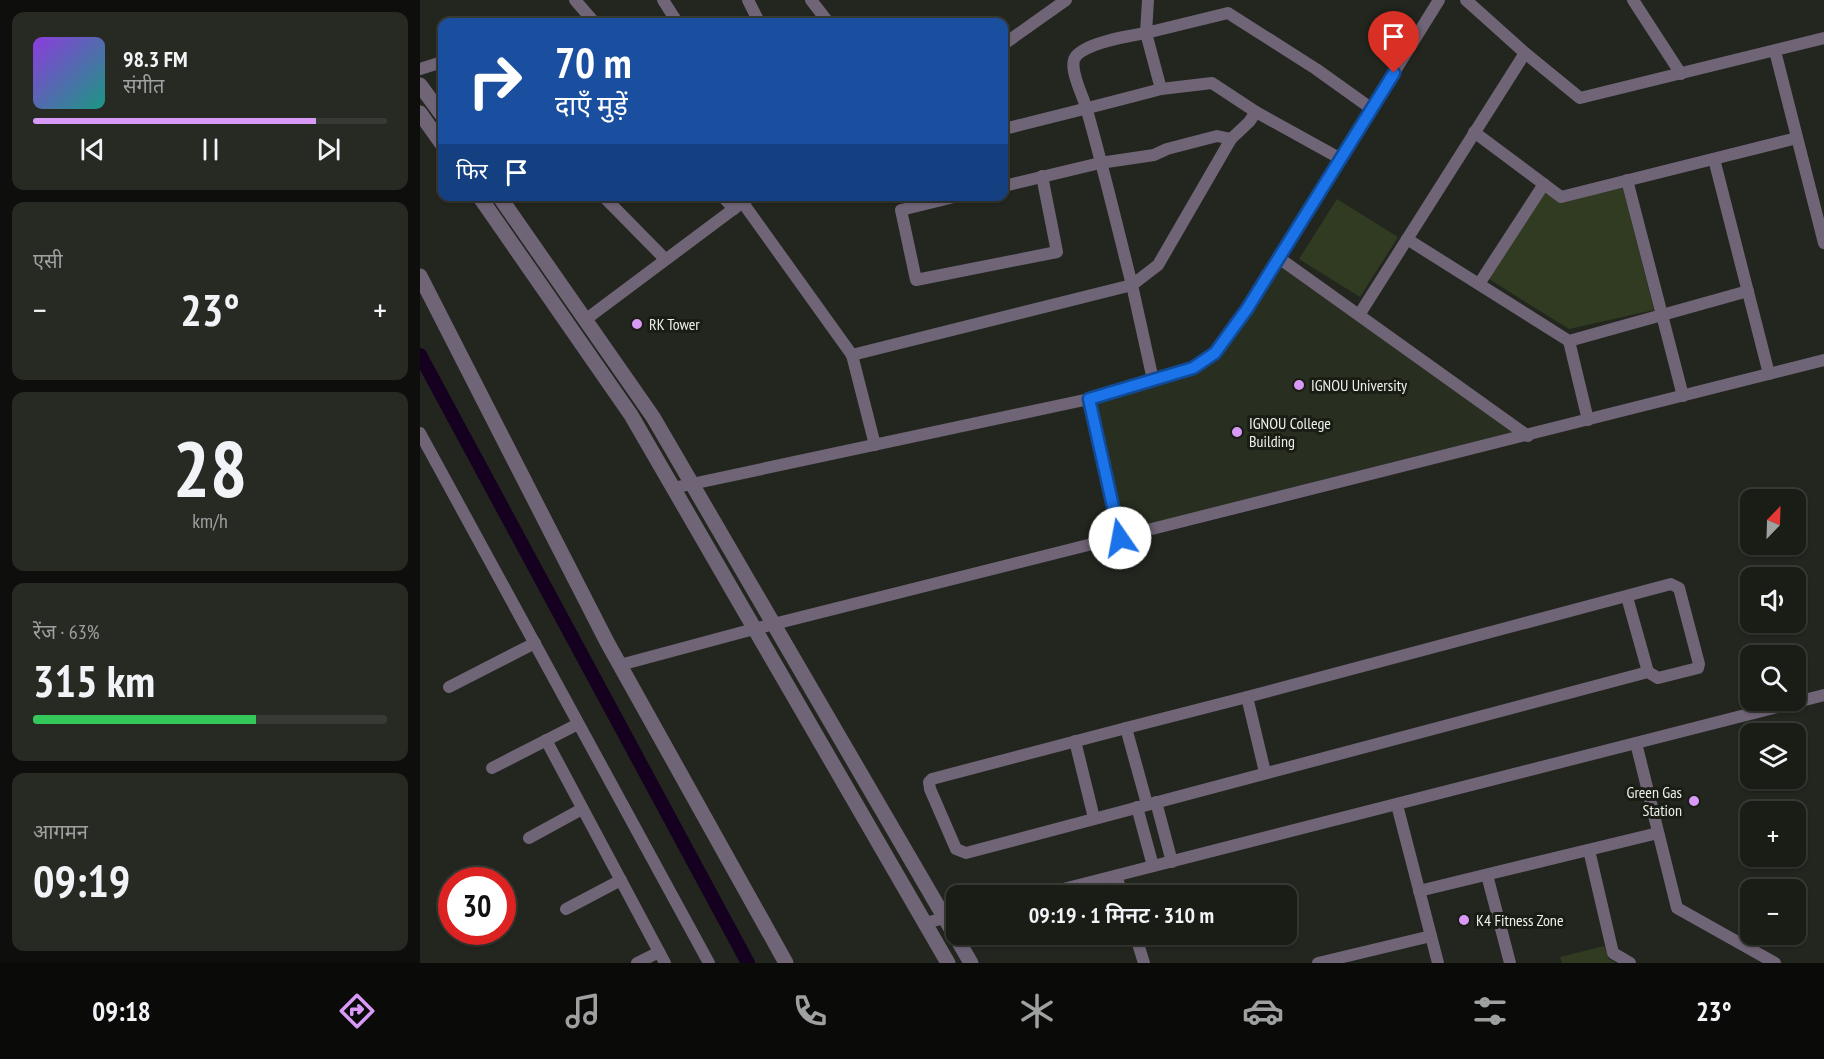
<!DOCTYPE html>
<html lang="hi">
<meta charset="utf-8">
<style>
:root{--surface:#1a1c16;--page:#272923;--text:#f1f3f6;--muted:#9fa1a1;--line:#383a35;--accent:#d99af7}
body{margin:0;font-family:"PT Sans Narrow","Noto Sans Devanagari",sans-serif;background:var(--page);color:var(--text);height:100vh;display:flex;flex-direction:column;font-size:22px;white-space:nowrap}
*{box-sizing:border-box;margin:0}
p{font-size:20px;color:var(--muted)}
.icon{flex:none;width:33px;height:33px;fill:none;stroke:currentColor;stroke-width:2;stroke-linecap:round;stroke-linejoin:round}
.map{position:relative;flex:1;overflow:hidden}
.drawer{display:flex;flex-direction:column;gap:12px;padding:12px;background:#0e0f0c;width:420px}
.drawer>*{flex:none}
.guide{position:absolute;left:18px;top:18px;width:570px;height:183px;border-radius:12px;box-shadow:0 2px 4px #0004,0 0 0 2px var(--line);background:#1a4fa0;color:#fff;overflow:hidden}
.needle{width:39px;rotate:23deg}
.buttons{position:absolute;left:1320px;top:489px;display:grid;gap:12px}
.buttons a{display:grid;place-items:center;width:66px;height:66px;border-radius:12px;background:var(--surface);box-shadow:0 2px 4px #0004,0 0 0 2px var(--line);font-size:30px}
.speed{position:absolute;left:18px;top:867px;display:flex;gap:12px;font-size:30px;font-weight:700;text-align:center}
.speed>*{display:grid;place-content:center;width:78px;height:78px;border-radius:50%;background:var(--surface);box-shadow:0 2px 4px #0004,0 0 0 2px var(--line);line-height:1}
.speed .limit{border:9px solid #d22;background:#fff;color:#111}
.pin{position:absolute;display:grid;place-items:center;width:51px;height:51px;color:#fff;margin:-62px -26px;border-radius:50% 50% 50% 0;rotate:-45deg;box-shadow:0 0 6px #0007}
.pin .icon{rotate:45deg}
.me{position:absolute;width:66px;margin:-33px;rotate:348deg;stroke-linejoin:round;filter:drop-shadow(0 0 4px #0008)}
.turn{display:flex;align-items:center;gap:21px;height:126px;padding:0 18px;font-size:27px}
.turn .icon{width:78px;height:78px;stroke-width:2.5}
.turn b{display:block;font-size:42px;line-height:51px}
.then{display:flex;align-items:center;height:57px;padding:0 18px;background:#0003;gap:12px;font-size:22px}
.big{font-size:45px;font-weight:600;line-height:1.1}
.drawer .card{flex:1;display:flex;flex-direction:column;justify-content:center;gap:9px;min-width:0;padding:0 21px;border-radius:12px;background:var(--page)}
.drawer .dial{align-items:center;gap:0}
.dial b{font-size:78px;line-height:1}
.song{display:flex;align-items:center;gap:18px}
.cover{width:72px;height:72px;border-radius:9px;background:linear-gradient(135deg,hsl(270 70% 55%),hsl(170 70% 35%))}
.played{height:6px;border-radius:3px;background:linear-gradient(90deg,var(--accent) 80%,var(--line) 80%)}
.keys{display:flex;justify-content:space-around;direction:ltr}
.heat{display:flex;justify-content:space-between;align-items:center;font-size:33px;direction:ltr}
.charge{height:9px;border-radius:4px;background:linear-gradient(90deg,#34c759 63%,var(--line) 0)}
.trip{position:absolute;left:526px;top:885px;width:351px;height:60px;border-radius:12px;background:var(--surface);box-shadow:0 2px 4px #0004,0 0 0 2px var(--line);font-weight:600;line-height:60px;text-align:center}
.dock{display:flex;height:96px;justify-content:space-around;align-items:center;background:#0a0b09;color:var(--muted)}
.dock .icon{width:42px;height:42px}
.dock .active{color:var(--accent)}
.dock b{font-size:27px;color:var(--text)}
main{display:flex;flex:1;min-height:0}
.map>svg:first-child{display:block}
</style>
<main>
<section class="drawer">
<div class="card">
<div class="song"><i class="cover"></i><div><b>98.3 FM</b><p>संगीत</p></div></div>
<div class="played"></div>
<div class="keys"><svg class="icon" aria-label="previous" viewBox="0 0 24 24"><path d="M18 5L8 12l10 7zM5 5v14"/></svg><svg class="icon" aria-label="pause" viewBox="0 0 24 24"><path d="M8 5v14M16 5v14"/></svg><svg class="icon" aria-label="next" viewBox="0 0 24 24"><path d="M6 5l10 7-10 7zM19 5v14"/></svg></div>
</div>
<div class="card"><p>एसी</p>
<div class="heat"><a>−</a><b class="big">23°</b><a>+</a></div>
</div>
<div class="card dial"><b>28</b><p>km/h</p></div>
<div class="card"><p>रेंज · 63%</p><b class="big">315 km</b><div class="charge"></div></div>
<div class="card"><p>आगमन</p><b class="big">09:19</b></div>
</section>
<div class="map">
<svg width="1404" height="963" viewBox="0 0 1404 963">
<rect width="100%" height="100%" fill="#22261e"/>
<!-- built -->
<path fill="#282e20" d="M859 258 1108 436 702 535 671 400 796 354Z"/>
<!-- green -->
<g fill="#303b21">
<path d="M1203 188 1234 310 1149 329 1069 279 1125 191 1140 202Z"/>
<path d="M917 199 978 237 940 297 879 259Z"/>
<path d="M1184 946 1189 959 1197 963H1142L1140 957Z"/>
</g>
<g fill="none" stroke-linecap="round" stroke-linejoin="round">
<!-- canal -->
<path stroke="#15001f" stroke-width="14" d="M0 355 328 963"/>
<!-- minor -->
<g stroke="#706477" stroke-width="12">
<path d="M155 0 174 22"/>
<path d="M243 0 257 22"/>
<path d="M328 0 339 22"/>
<path d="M391 0 408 22"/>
<path d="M728 0 726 33 808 13 896 69 952 109"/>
<path d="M1046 0 1105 53 1160 98 1404 38"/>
<path d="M1213 0 1261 74"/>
<path d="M584 44 646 0"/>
<path d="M1355 51 1404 243"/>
<path d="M0 69 22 62"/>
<path d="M741 89 792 83 836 112 921 159"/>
<path d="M1054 132 1141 197 1377 138"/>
<path d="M1294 159 1349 374"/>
<path d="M1207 180 1263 396"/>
<path d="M584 186 680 163 734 155 747 149 797 136 811 139"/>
<path d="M183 196 245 259"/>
<path d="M302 196 314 209"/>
<path d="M538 196 481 210 496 280 637 252 622 176"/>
<path d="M323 203 432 355 712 285C697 226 683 166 666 107 663 95 646 65 657 55 670 42 708 36 726 33L741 89C689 103 636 116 584 129"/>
<path d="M987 239 1149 341 1328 291"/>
<path d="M859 258 1108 436"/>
<path d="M1059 284 1124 184"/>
<path d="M939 315 1105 53"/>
<path d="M165 320 331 196"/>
<path d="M1149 341 1168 420"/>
<path d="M432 355 455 445"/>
<path d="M733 380 712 285 738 265 811 139 829 122 836 112"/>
<path d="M669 399 700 538"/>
<path d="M0 433 289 963"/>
<path d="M253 488 669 399 773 368 795 353 827 309 1019 0"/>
<path d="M1207 597 1228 672"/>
<path d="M200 665 334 629 1404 360"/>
<path d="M29 687 115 643"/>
<path d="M706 728 512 779 509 782 510 789 536 849 546 853 1228 672 1238 678 1278 668 1279 664 1259 588 1251 584 827 697 845 772"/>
<path d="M126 740 245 963"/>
<path d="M655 741 674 818"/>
<path d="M1216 743 1257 908 1355 963"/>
<path d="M72 768 158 724"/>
<path d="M736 802 752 862"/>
<path d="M727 804 706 728 827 697"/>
<path d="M977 805 1018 963"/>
<path d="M717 807 733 866"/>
<path d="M109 838 162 809"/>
<path d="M1169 850 1193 953 1210 963"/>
<path d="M1067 875 1090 963"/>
<path d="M696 876 703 896"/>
<path d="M999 891 1238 833"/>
<path d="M616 896 1404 695"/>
<path d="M146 909 201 880"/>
<path d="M505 923 537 915"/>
<path d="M715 934 724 963"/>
<path d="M217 963 239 952"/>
<path d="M898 963 1011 936"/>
</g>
<!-- tertiary -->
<g stroke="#706477" stroke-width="15">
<path d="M0 85 22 115"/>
<path d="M0 113 22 144"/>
<path d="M59 196 211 415 528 963"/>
<path d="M79 196 233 417 551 963"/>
<path d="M0 276 187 642 366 963"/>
</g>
</g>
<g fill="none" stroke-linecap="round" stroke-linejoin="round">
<!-- route casing -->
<g stroke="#114b97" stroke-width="15">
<path id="route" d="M700 538 669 399 773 368 795 353 827 309 974 73"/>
</g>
<!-- route -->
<use href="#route" stroke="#1a73e8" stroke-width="10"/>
</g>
<!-- markers -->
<g fill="#d99af7" stroke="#191d14" stroke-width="2">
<circle cx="217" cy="324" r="6"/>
<circle cx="879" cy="385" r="6"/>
<circle cx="817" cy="432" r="6"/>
<circle cx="1274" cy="801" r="6"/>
<circle cx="1044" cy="920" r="6"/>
</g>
<g text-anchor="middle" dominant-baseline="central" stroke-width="6" stroke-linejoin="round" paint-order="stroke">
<!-- poi labels -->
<g font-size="16" fill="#eef1eb" stroke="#191d14" text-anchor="start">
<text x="229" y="324">RK Tower</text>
<text x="891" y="385">IGNOU University</text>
<text x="829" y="423">IGNOU College<tspan x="829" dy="18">Building</tspan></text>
<text x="1262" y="792" text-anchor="end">Green Gas<tspan x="1262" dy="18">Station</tspan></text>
<text x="1056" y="920">K4 Fitness Zone</text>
</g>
</g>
</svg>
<div class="buttons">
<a><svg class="needle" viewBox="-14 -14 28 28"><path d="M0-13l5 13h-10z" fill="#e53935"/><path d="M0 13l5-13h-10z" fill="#9fa1a1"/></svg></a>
<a><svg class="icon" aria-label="sound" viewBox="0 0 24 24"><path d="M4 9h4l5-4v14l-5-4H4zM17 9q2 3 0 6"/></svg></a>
<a><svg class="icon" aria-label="search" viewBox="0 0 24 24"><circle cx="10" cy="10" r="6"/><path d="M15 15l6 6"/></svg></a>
<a><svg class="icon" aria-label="layers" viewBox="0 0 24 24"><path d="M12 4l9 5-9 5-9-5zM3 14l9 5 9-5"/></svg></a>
<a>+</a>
<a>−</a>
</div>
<div class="speed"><div class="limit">30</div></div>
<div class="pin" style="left:974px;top:73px;background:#d93025"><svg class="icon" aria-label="arrive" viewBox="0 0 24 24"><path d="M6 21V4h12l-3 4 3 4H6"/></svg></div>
<svg class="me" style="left:700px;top:538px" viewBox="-20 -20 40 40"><circle r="19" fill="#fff"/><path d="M0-13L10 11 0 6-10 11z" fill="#1a73e8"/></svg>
<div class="trip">09:19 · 1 मिनट · 310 m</div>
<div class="guide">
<div class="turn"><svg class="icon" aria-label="right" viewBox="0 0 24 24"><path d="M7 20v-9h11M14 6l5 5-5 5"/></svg><div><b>70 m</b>दाएँ मुड़ें</div></div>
<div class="then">फिर<svg class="icon" aria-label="arrive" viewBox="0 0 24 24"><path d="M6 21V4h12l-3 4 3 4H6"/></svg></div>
</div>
</div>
</main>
<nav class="dock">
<b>09:18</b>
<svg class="icon active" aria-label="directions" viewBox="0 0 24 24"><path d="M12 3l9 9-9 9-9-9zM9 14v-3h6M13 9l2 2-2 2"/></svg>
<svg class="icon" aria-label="music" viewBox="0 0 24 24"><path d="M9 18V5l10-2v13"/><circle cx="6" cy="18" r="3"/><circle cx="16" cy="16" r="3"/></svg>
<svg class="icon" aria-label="phone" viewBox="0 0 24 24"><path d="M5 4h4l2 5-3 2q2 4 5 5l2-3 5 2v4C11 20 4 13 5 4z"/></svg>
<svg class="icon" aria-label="climate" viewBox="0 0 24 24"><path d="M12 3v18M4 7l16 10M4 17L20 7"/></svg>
<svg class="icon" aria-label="car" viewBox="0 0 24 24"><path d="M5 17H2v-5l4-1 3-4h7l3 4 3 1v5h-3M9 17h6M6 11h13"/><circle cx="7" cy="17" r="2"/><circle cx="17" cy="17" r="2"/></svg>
<svg class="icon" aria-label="filters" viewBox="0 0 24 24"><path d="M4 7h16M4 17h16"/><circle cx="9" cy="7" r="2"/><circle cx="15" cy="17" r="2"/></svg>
<b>23°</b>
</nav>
